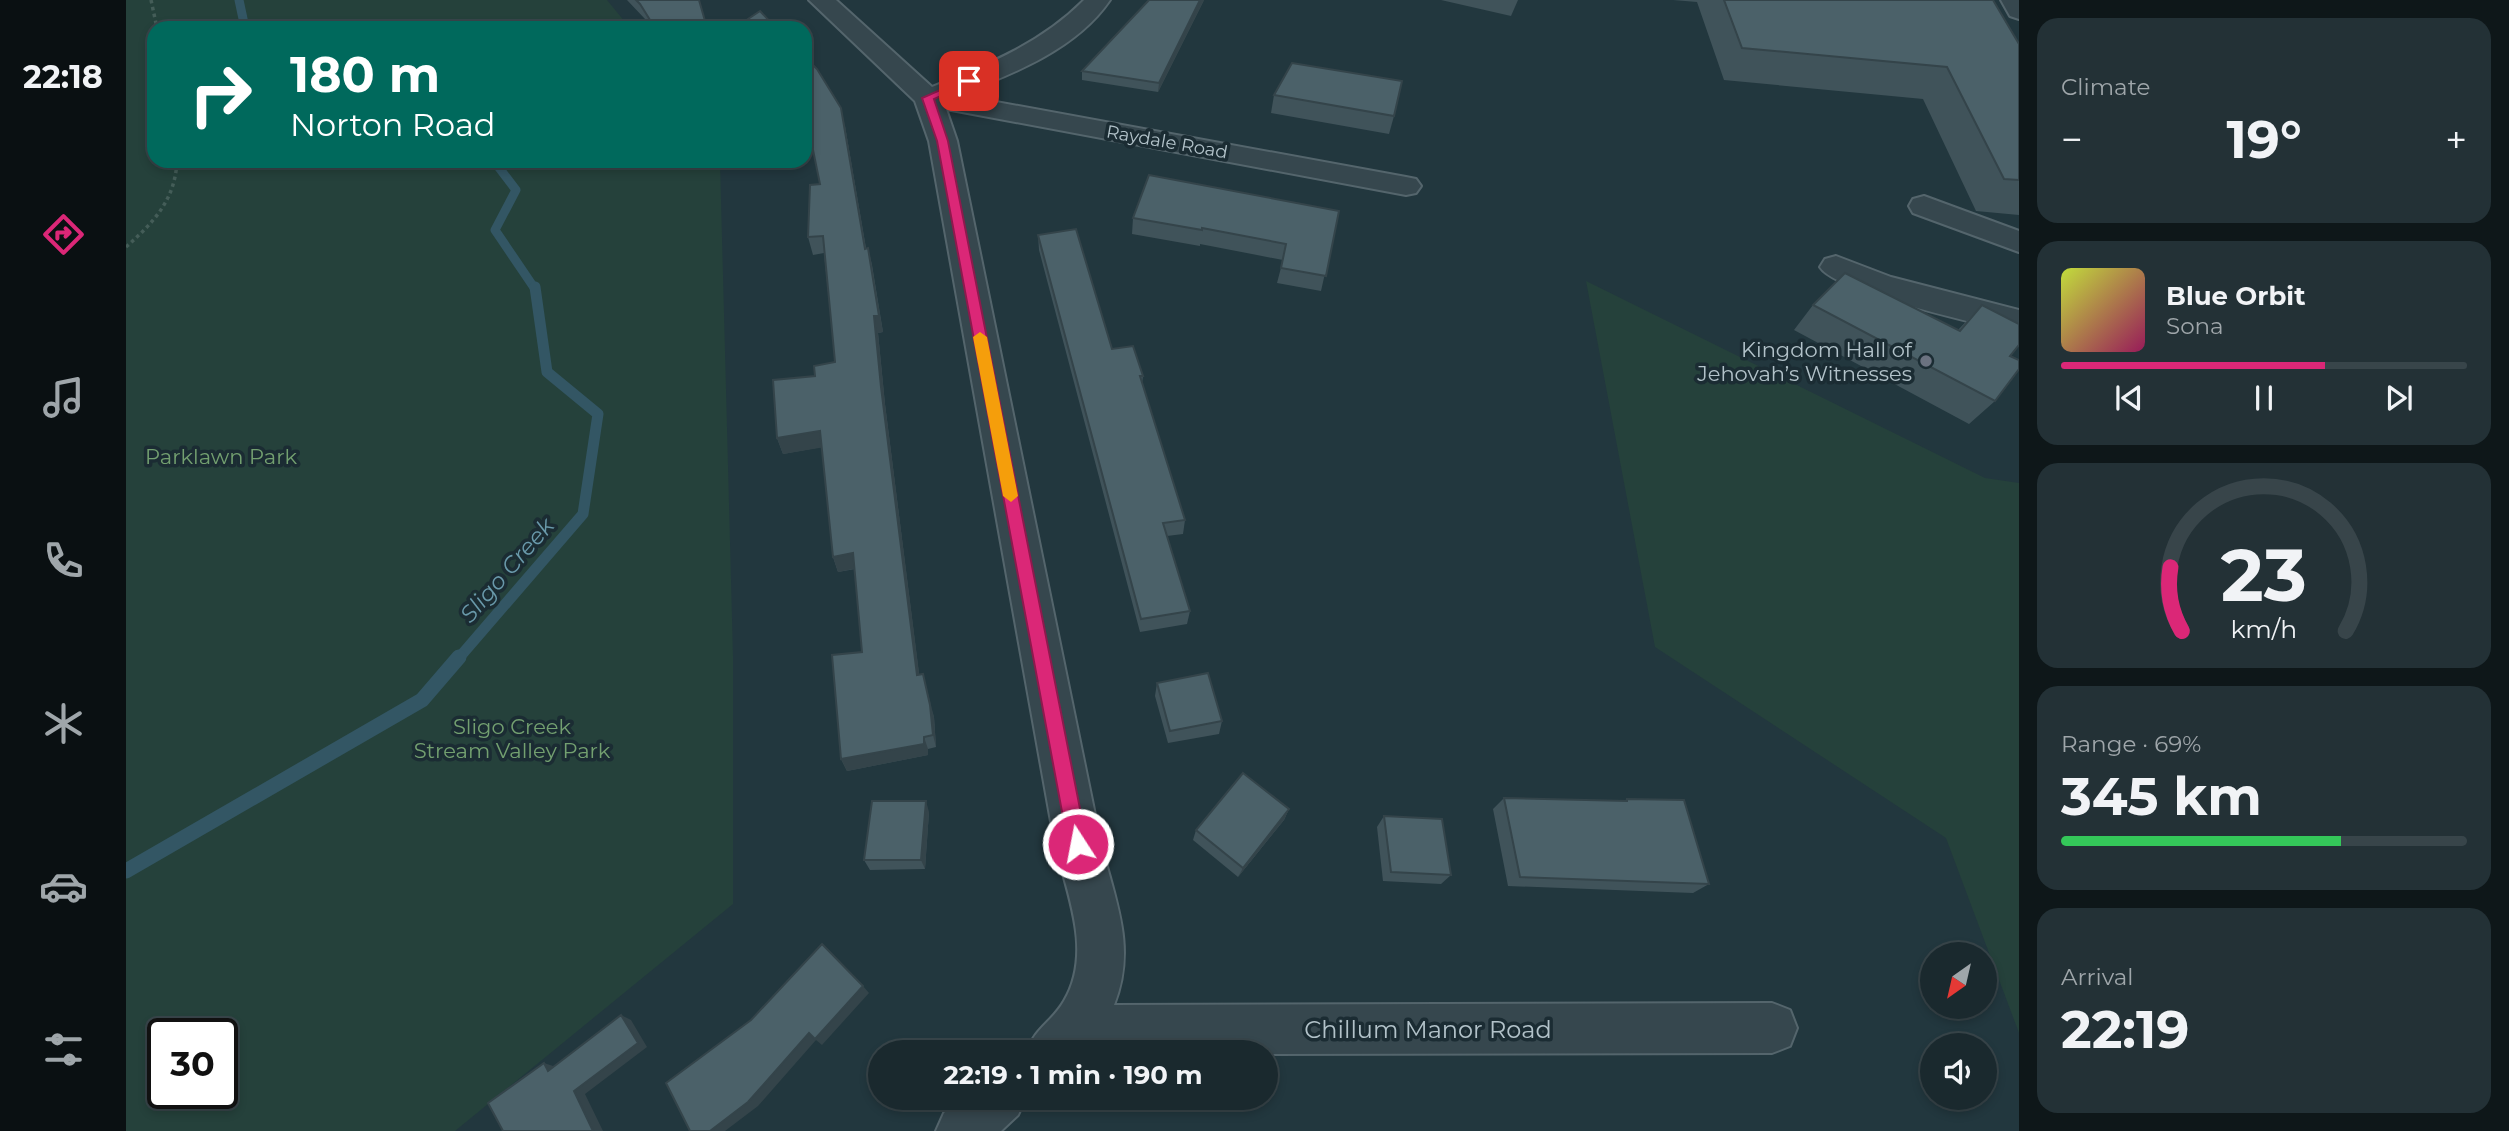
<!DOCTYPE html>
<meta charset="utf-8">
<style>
:root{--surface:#1a292e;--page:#233136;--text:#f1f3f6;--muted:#9fa6aa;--line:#38454a;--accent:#db2777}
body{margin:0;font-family:Montserrat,sans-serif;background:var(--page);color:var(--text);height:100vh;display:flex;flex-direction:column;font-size:26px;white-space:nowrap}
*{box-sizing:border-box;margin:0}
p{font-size:23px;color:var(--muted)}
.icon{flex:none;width:38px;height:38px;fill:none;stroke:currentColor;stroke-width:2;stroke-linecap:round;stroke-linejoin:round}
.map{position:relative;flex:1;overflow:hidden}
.panel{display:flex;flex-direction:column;gap:18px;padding:18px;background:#0e1719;width:490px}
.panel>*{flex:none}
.top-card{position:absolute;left:21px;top:21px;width:665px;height:147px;border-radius:21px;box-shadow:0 4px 10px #0003,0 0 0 2px var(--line);background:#00695c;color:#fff;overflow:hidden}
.needle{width:46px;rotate:214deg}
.tools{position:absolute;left:1794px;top:942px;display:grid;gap:14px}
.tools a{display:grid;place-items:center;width:77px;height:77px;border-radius:50%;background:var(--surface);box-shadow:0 4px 10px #0003,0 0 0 2px var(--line);font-size:35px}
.speed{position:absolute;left:21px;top:1018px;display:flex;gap:14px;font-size:35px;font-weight:700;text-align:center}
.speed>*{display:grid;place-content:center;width:91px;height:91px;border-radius:50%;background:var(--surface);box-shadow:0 4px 10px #0003,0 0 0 2px var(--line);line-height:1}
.speed .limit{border:4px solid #111;border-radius:10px;background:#fff;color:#111}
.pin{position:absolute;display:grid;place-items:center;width:60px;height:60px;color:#fff;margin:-30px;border-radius:14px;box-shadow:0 4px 10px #0006}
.me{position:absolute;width:77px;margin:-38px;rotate:349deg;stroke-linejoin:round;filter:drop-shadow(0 0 5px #0008)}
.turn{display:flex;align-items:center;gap:24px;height:147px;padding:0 28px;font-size:32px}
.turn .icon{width:91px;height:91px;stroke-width:2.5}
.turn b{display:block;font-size:49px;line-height:60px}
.big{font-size:52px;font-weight:700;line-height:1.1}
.panel .tile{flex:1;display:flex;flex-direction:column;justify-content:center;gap:10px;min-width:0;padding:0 24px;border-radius:21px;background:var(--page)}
.panel .dial{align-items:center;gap:0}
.dial svg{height:182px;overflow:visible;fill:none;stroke:var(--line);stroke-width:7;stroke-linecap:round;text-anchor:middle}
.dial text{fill:var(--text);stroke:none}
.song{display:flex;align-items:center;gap:21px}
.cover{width:84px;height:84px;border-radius:10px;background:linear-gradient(135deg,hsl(70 70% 55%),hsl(330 70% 35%))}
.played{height:7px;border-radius:4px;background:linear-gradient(90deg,var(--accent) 65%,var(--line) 65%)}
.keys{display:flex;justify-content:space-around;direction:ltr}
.heat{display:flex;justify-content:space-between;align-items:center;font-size:38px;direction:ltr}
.charge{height:10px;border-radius:5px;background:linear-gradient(90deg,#34c759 69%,var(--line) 0)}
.trip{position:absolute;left:742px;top:1040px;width:410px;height:70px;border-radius:35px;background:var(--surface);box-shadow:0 4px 10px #0003,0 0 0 2px var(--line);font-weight:700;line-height:70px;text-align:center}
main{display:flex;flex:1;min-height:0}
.tabs{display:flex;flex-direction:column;width:126px;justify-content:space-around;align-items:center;background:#0a1012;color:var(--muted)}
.tabs .icon{width:49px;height:49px}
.tabs .on{color:var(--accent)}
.tabs b{font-size:32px;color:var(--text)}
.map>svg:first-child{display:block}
</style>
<main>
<nav class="tabs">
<b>22:18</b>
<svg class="icon on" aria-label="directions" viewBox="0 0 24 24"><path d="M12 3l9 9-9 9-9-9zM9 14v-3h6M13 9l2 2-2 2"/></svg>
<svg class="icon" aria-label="music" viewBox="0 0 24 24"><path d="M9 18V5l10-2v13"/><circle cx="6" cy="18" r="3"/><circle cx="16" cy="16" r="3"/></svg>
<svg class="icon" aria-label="phone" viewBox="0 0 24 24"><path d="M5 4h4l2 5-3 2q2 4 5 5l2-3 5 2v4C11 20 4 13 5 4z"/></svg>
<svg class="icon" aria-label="climate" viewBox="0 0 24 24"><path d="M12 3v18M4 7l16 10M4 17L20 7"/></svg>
<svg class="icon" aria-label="car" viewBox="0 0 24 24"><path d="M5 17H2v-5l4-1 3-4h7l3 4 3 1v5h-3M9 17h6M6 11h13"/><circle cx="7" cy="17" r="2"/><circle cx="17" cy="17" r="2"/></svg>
<svg class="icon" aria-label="filters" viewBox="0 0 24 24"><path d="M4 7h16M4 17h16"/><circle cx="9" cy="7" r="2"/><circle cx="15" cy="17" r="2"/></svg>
</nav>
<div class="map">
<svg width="1893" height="1131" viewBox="0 0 1893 1131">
<rect width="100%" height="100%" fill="#22373e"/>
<!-- green -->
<g fill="#25413b" fill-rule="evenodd">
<path d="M0 0H481L504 28H28V161H594L607 656V904L329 1131H0ZM37 1034H96V1094H37Z"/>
<path d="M1460 281 1859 478 1893 483V1033L1820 838 1529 647Z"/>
</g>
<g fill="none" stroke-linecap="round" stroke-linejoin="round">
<!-- stream-far2 -->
<g stroke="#335664" stroke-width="9">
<path d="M113 0 119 28"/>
<path d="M368 161 390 190 369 230 409 289"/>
</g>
<!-- stream-far1 -->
<path stroke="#335664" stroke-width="11" d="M332 659 457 514 472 414 421 372 409 287"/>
<!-- stream -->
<path stroke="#335664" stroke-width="15" d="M0 871 296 700 333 657"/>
<!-- minor casing -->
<g stroke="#54656c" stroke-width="4">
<g id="minor">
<path d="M683 0H710L806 87C861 65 916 43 958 0H984C950 50 886 74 832 95L1280 177 1290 179 1295 186 1290 193 1280 195 820 109 831 141 975 844C989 901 1011 947 988 1005L1646 1003 1664 1010 1671 1028 1664 1046 1646 1053 1139 1054V1052H900C910 1027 926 1022 938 1001 967 952 941 894 929 844L803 141 789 101Z"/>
<path d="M1875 0H1893V19L1884 16Z"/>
<path d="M1798 196 1893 231V252L1787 213 1783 206 1787 199Z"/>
<path d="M1710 256 1765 277 1893 310V334C1857 324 1710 293 1694 267L1699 259Z"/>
<path d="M835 1097H900L892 1115 875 1131H810L818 1113Z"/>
</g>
</g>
<!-- path -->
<g stroke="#445d58" stroke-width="3.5" stroke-dasharray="3.5 3.5" stroke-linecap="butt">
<path d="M25 0 31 28"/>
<path d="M0 247C28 222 49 200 51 161"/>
</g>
<!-- minor -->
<use href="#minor" fill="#36474e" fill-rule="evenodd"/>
</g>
<!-- wall -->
<g fill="#40535a">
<path d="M501 0H573L581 28H525L519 19Z"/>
<path d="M1078 0 1032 92 956 80V71Z"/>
<path d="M1315 0H1392L1385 16Z"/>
<path d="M1547 0H1867L1893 44V215L1850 211 1797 99 1598 80 1571 2Z"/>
<path d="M679 57 719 126 740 248H742L746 265 757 332 752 333 759 404 793 674 808 717 810 747 802 749V755L721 771 715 759 736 652 729 569 712 572 707 557 696 447 657 454 651 438 689 376 709 362 698 253 687 255 682 237 694 184 683 128 679 122Z"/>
<path d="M1148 95 1268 116 1263 134 1145 113Z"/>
<path d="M1213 211 1195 291 1151 283 1157 260 1074 244V246L1006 234 1007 218Z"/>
<path d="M912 235 986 349 1017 376 1016 384 1059 520 1057 534 1041 536 1064 611 1061 624 1014 632 913 250Z"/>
<path d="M1687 305 1832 330 1856 305 1884 356 1869 401 1843 424 1668 330Z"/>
<path d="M1031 683 1096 721 1093 734 1042 743 1029 696Z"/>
<path d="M1378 798 1498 801 1501 799 1583 884 1567 893 1382 886 1367 809Z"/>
<path d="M1163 809 1158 820 1112 877 1067 840 1070 830Z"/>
<path d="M803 812 799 869 744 870 738 860Z"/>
<path d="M1258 816 1325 875 1315 884 1257 881 1251 827Z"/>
</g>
<!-- shaded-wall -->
<g fill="#34444a">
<path d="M1074 0H1078L1032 92 1033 83Z"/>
<path d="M715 108 719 126 742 266 739 249Z"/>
<path d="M742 248 757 332 752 333 759 404 795 688 791 675 755 387Z"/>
<path d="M694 431 699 447 657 454 651 438Z"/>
<path d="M727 553 732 568 712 572 707 557Z"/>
<path d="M797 674 808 717 810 747 807 735Z"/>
<path d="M798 737 802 749V755L721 771 715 759Z"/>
<path d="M800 801 803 812 799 869 795 860Z"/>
<path d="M1163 809 1158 820 1112 877 1117 868Z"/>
<path d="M737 986 743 993 696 1045 690 1040 632 1106 599 1131H584L683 1033Z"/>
<path d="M495 1015 505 1020 521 1047 459 1094 477 1131H467L448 1091Z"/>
<path d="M418 1063 430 1067 422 1071Z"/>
</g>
<!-- building -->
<g fill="#4b6169" stroke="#34444a" stroke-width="2">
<path d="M510 0H573L581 28H529L514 4Z"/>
<path d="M1023 0H1074L1033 83 956 71Z"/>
<path d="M1598 0H1867L1893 44V180L1878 179 1821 67 1616 48Z"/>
<path d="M634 11 650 28H628L622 19Z"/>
<path d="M679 57 691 69 715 108 739 249 742 248 753 316H748L755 387 791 675 797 674 804 705 807 735 798 737V744L715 759 706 655 736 652 727 553 707 557 694 431 651 438 647 380 689 376 688 366 709 362 697 236 682 237 684 185 694 184 679 111Z"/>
<path d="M1166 63 1276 81 1268 116 1148 95Z"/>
<path d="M1023 175 1213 211 1200 276 1155 268 1160 244 1076 228V230L1007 218Z"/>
<path d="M950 229 986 349 1007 346 1017 376H1014L1059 520 1037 523 1064 611 1015 619 912 235Z"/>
<path d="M1719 273 1834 331 1856 305 1893 324V345L1884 356 1893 360V369L1869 401 1687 305Z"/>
<path d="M1082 673 1096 721 1044 731 1031 683Z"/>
<path d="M1117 773 1163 809 1117 868 1070 830Z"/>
<path d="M1378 798 1501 801V799L1558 800 1583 884 1394 877Z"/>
<path d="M746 801H800L795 860H738Z"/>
<path d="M1258 816 1316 819 1325 875 1265 872Z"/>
<path d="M696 944 737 986 689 1039 683 1033 622 1102 584 1131H564L540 1083 625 1020Z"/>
<path d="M495 1015 512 1043 448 1091 467 1131H377L362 1103 418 1063 422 1071Z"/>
</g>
<!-- route -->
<path fill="#db2777" stroke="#8e194d" stroke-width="2" d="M839 79 849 81 808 99 822 141 961 844 958 850 952 853 945 850 942 844 811 141 796 98Z"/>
<!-- slow -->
<path fill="#f59e0b" d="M854 332 861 337 892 496 885 502 877 496 847 337Z"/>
<!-- markers -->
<circle fill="#6b7280" stroke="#1b2c33" stroke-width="2.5" cx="1800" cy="361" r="7"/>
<g text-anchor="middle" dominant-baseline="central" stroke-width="7" stroke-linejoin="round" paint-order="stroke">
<!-- far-street labels -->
<g font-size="18" fill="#b2c2c9" stroke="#1b2c33">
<text transform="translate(1041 142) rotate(10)">Raydale Road</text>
</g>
<!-- poi labels -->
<g font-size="21" fill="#b2c2c9" stroke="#1b2c33" text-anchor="end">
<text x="1786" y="349">Kingdom Hall of<tspan x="1786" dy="24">Jehovah’s Witnesses</tspan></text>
</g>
<!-- park labels -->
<g font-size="21" fill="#73a070" stroke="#1b2c33">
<text x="95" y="456">Parklawn Park</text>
<text x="386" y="726">Sligo Creek<tspan x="386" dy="24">Stream Valley Park</tspan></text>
</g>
<!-- water labels -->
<g font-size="23" font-style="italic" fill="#6999aa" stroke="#1b2c33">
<text transform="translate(381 570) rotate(-49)">Sligo Creek</text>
</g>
<!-- near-street labels -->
<g font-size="24" fill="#b2c2c9" stroke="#1b2c33">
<text x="1302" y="1029">Chillum Manor Road</text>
</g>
</g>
</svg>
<div class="tools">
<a><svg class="needle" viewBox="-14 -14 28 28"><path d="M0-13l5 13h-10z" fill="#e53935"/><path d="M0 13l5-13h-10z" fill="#9fa6aa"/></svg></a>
<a><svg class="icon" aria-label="sound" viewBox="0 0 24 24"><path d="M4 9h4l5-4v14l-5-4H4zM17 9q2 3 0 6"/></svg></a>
</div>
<div class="speed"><div class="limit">30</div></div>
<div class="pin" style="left:843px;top:81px;background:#d93025"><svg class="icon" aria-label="arrive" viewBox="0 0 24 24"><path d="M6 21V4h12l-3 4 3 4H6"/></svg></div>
<svg class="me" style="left:952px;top:844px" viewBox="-20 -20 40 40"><circle r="17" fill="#db2777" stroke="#fff" stroke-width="3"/><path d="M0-11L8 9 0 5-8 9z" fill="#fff"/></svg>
<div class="trip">22:19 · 1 min · 190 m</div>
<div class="top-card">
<div class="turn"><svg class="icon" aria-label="right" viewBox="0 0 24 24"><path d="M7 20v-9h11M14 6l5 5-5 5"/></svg><div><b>180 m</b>Norton Road</div></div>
</div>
</div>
<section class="panel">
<div class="tile"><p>Climate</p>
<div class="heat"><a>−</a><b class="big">19°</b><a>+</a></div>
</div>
<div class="tile">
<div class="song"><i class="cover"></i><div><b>Blue Orbit</b><p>Sona</p></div></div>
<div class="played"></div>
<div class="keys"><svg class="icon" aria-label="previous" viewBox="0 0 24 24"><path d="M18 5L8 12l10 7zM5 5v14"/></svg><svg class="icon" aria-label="pause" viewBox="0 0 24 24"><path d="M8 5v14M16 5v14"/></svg><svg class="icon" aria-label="next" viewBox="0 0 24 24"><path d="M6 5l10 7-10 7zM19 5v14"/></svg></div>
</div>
<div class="tile dial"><svg viewBox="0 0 100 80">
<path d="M14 69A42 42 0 1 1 86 69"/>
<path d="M14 69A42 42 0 0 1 9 41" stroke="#db2777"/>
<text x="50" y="56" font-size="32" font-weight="700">23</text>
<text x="50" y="72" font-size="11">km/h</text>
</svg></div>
<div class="tile"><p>Range · 69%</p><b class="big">345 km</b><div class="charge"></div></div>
<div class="tile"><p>Arrival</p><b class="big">22:19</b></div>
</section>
</main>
